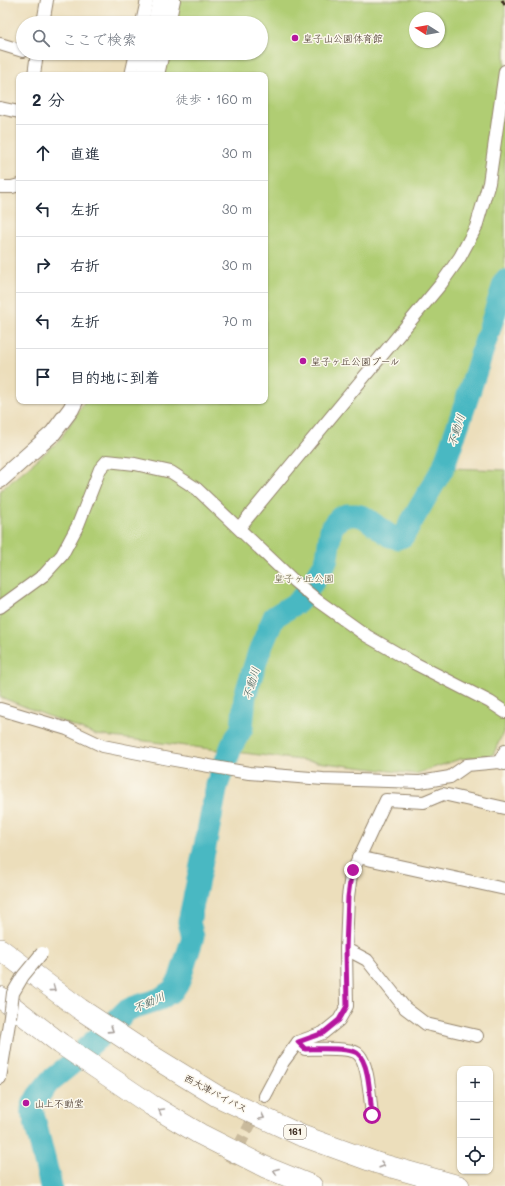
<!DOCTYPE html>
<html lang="ja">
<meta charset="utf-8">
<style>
:root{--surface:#fff;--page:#f6f6f7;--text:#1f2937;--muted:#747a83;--line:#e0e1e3}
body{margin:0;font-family:Mali,"Klee One",sans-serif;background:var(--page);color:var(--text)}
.controls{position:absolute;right:12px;bottom:12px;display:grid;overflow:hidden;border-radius:8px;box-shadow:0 1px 3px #0004}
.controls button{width:36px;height:36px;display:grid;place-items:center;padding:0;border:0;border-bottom:1px solid var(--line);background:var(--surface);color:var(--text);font:20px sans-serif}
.compass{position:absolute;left:409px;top:12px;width:36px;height:36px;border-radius:50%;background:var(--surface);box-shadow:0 1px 3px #0004;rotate:281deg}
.stop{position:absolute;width:12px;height:12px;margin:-9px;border:3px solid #b5179e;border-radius:50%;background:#fff}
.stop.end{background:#b5179e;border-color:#fff;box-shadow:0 1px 4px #0008}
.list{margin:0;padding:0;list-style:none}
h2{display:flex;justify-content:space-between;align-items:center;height:52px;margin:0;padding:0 16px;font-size:17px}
h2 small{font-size:13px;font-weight:400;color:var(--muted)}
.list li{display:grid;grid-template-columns:26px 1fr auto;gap:12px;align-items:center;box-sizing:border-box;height:56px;padding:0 16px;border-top:1px solid var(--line)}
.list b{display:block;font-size:15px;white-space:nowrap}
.list em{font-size:13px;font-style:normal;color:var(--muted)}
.icon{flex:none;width:22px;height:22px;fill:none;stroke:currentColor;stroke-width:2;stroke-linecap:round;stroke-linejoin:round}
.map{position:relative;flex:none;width:505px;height:1186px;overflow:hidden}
.search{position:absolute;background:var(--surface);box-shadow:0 1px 3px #0004;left:16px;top:16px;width:252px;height:44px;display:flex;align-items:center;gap:10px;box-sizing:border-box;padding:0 14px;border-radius:22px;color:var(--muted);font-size:15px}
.panel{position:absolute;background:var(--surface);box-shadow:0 1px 3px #0004;left:16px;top:72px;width:252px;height:332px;border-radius:8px}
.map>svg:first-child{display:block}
.green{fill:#b0cd73;stroke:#767c48;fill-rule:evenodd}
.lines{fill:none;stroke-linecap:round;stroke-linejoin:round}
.river{stroke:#49b8c2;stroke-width:23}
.street-tunnel{stroke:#c9ba9c;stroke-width:12;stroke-dasharray:12 6;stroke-linecap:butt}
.street-casing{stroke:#94846c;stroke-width:14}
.secondary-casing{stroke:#94846c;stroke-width:18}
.highway-casing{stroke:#94846c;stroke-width:22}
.street{stroke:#fff;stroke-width:12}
.secondary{stroke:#fff;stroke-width:16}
.highway{stroke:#fff;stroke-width:21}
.rail{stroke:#3b2a1e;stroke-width:3;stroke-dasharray:6 3;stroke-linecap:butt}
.street-bridge-casing{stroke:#94846c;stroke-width:14;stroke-linecap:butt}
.street-bridge{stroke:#fff;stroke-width:12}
.oneway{stroke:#a79f9a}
.route{stroke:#b5179e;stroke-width:5}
.poi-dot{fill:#b5179e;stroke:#fbf7ec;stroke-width:1.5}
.labels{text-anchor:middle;stroke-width:3;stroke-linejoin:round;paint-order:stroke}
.shield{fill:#fbf7ec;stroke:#75685c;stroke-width:1}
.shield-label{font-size:9px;font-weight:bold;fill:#3b2a1e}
.poi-label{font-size:10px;fill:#3b2a1e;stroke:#fbf7ec;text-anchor:start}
.park-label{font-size:10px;fill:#585333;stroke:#fbf7ec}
.street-label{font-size:10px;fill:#3b2a1e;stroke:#fbf7ec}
.water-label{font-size:11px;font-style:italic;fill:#405c57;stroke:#fbf7ec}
</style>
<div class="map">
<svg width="505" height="1186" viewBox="0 0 505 1186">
<rect width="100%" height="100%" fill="#fbf7ec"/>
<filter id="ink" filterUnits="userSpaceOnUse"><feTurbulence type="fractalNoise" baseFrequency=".025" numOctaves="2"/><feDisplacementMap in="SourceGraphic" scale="8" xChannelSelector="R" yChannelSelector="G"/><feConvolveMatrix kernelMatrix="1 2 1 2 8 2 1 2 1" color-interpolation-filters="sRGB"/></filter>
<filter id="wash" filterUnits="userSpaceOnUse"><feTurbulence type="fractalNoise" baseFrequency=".012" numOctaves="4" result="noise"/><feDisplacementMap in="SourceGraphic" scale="16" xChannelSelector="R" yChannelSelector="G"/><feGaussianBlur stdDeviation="0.9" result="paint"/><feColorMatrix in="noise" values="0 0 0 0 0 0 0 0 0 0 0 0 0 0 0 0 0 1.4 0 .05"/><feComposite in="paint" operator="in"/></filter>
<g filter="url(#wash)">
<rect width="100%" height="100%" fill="#ecdebb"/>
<path class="green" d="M178 0H505V296L448 468 505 470V728L493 755 460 759 415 774 96 735 3 698H0V491L59 441 85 401H265V75H162L167 53H261V23H173ZM415 18H439V42H415Z"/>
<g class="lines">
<polyline class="river" points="51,1186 37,1130 32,1109 34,1103 38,1096 50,1081 71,1064 83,1051 106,1031 126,1011 132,1008 160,999 173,990 179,981 193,937 189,922 207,837 217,785 232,745 242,728 245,696 259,652 274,617 298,602 305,594 324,565 327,558 331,529 335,523 341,517 347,515 357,515 364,517 390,536 397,538 403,536 443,468 464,408 505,281"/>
</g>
</g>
<g filter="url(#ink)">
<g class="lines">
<polyline class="street-tunnel" points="230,1163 265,1096"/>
<g class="street-casing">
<g id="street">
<polyline points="43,23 47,0"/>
<polyline points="142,23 147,0"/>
<polyline points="169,23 174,0"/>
<polyline points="0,44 23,51"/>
<polyline points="34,75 37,53"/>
<polyline points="131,75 136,53"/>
<polyline points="158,75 163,53"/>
<polyline points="0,108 19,112"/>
<polyline points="0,187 12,187 19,185"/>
<polyline points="239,528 441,284 460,257 476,227 489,183 505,71"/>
<polyline points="0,607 44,575 62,555 78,525 100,469 107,461 135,464 171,472 197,489 294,581 318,601 367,636 414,663 490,702 505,712"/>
<polyline points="0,709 67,729 103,746 169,759 249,773 323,779 420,782 450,777 467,765 499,762 505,764"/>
<polyline points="499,762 505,751"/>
<polyline points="358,857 505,889"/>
<polyline points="346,949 367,960 405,1008 426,1024 477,1036"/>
<path d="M298 1042 305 1049C317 1049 348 1047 357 1053 369 1061 370 1101 372 1115"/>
<polyline points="0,1078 10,1017"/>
<polyline points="265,1096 283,1062 298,1042 323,1033 339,1020 347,1006 346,949 348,897 351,875 386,800 424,802 443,794 505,808"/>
</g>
</g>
<g class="secondary-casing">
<g id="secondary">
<polyline points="156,23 161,0"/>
<polyline points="145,75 149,53"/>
<polyline points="0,480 53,433 71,409 75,401"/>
</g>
</g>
<g class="highway-casing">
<g id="highway">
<polyline points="0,949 80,1009 142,1050 217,1096 300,1135 377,1163 459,1186"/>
<polyline points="0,997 61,1044 151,1105 200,1134 265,1167 312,1186"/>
</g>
</g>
<use href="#street" class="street"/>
<use href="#secondary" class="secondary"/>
<use href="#highway" class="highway"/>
<polyline class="rail" points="502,0 505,5"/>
<g class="street-bridge-casing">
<polyline id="street-bridge" points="10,1017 13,993 23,976 42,953"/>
</g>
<use href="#street-bridge" class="street-bridge"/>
</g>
<defs><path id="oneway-chevron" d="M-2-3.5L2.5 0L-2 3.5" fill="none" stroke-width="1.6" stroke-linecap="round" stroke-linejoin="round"/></defs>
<g class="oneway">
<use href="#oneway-chevron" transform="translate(53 989) rotate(37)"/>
<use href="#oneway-chevron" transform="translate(111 1030) rotate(33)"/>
<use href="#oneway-chevron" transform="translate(161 1111) rotate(-150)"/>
<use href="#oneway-chevron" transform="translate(262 1117) rotate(25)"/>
<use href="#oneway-chevron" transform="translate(382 1165) rotate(16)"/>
<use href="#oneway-chevron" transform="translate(276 1171) rotate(-158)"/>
</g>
</g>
<g class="lines" filter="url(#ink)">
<path class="route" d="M353 870 351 875 348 897 346 949 347 1006 339 1020 323 1033 298 1042 305 1049C317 1049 348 1047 357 1053 370 1062 370 1101 372 1115"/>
</g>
<g class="poi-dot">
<circle cx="295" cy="38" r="4"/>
<circle cx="303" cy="361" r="4"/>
<circle cx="26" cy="1103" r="4"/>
</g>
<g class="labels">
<rect class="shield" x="284" y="1125" width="22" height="14" rx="3"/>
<g class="shield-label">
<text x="295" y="1135">161</text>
</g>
<g class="poi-label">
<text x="303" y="42">皇子山公園体育館</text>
<text x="311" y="365">皇子ヶ丘公園プール</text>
<text x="34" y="1107">山上不動堂</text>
</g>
<g class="park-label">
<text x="304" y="582">皇子ヶ丘公園</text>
</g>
<g class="street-label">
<text transform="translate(216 1093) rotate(28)" y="4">西大津バイパス</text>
</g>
<g class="water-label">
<text transform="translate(456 430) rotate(-72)" y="4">不動川</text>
<text transform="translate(251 683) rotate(-73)" y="4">不動川</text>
<text transform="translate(149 1002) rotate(-24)" y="4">不動川</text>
</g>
</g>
</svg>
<div class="controls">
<button>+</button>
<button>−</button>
<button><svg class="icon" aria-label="locate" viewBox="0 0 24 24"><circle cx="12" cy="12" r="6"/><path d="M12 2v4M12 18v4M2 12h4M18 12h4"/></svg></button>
</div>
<svg class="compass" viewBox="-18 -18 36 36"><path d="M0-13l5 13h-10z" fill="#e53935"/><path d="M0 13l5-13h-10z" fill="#747a83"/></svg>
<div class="stop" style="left:372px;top:1115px"></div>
<div class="stop end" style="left:353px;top:870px"></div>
<div class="search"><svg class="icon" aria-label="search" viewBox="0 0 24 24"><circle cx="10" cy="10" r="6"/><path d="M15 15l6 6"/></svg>ここで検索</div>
<section class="panel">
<h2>2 分<small>徒歩 · 160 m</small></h2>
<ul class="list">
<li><svg class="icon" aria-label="ahead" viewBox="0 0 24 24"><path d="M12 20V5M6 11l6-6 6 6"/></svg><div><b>直進</b></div><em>30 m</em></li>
<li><svg class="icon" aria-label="left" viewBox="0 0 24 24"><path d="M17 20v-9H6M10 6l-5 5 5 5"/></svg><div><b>左折</b></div><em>30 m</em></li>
<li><svg class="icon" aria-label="right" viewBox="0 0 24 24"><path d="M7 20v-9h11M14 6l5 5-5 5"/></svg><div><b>右折</b></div><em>30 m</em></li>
<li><svg class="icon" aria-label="left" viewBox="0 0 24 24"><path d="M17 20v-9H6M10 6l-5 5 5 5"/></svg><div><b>左折</b></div><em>70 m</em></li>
<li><svg class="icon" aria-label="arrive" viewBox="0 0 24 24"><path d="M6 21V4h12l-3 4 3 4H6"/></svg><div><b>目的地に到着</b></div></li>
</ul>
</section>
</div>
